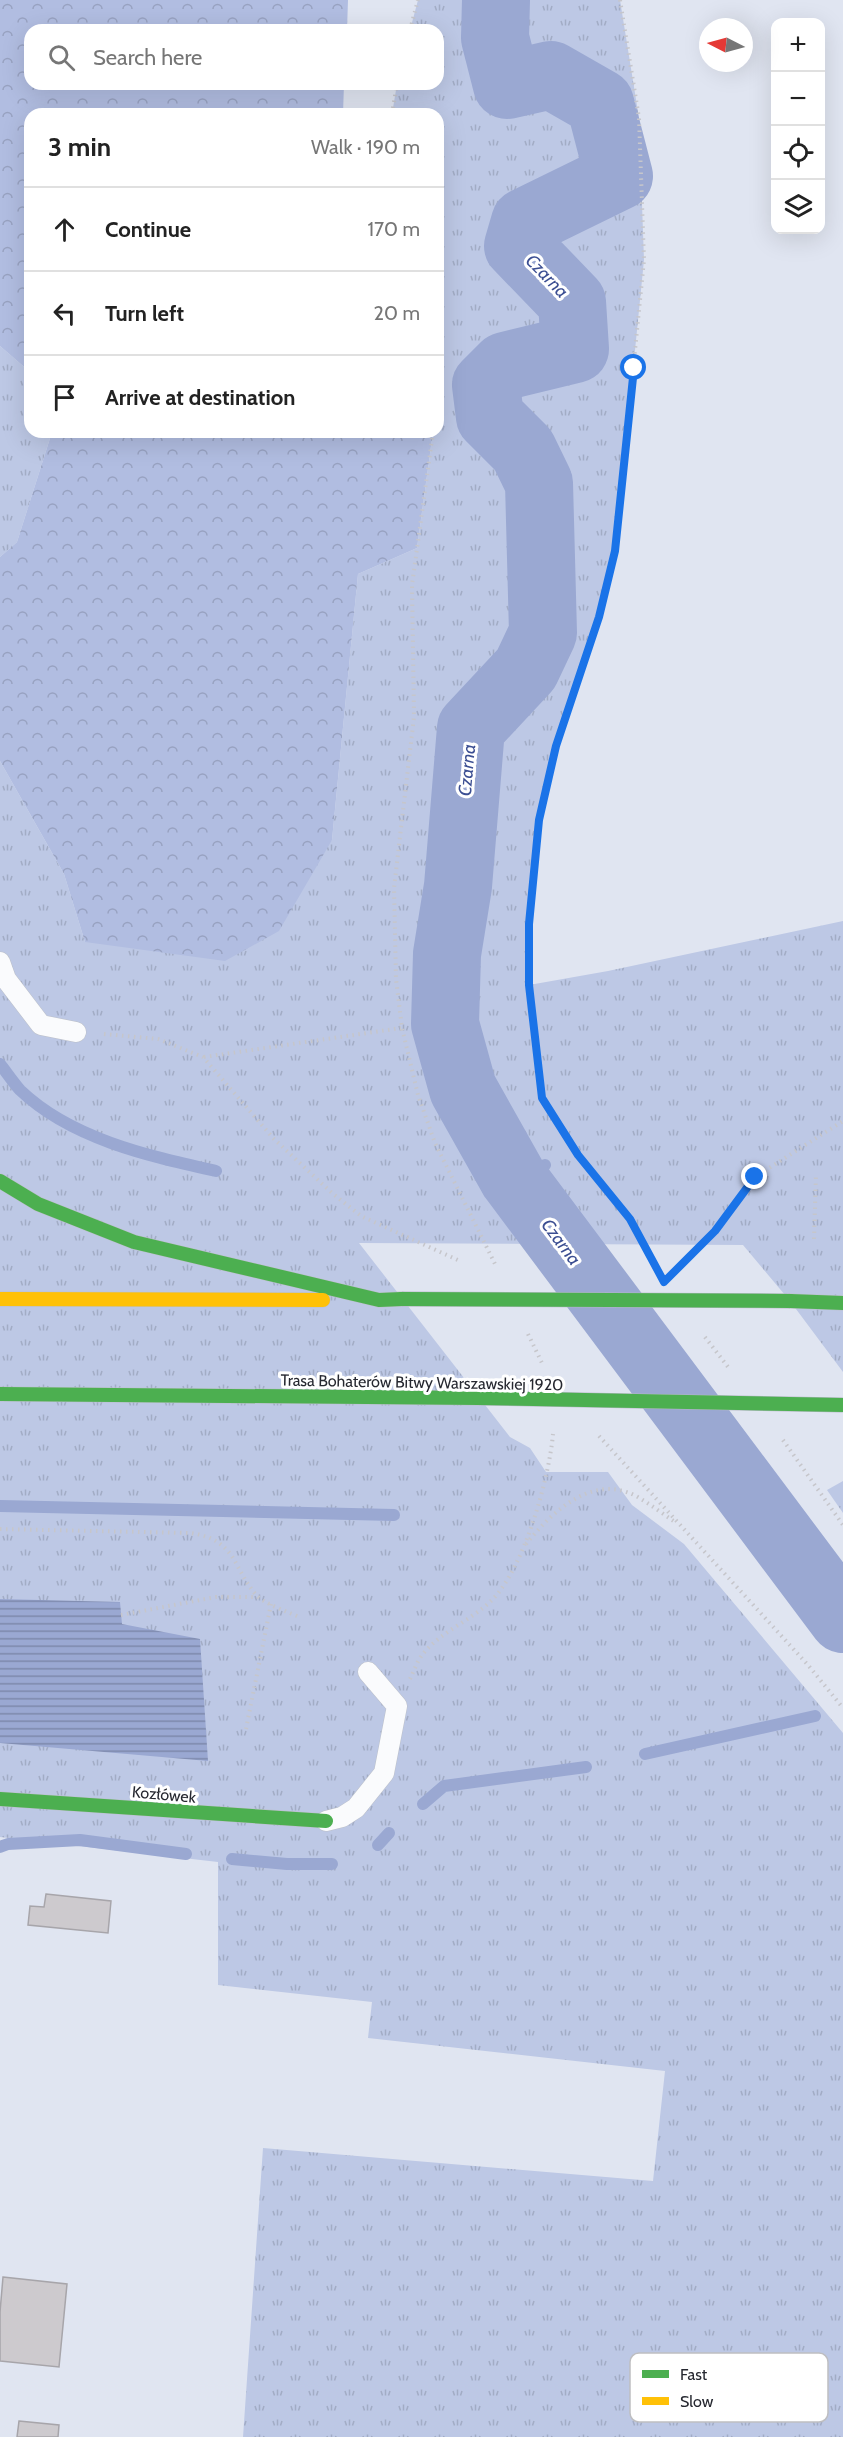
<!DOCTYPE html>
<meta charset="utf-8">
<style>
:root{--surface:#fff;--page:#f6f6f6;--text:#222;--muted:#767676;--line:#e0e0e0}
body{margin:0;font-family:Cabin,sans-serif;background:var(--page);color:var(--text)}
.controls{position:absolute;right:18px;top:18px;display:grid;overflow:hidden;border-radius:12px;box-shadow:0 6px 24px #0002}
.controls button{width:54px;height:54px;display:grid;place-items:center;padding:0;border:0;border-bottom:2px solid var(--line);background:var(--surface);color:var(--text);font:30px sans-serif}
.compass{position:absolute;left:699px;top:18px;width:54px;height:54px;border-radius:50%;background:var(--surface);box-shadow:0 6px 24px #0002;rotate:276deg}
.stop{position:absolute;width:18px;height:18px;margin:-14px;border:4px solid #1a73e8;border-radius:50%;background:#fff}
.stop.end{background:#1a73e8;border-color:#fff;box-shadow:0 2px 6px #0008}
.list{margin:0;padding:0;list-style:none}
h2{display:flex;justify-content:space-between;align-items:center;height:78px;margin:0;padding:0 24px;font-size:26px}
h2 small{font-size:20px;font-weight:400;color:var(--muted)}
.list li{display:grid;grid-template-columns:39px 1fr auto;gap:18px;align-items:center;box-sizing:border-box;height:84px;padding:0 24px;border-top:2px solid var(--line)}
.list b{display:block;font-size:22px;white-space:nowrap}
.list em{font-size:20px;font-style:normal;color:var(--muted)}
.icon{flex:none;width:33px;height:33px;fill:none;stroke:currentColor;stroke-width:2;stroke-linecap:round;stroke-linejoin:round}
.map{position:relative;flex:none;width:843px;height:2437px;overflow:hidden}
.search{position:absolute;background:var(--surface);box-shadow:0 6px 24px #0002;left:24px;top:24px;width:420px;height:66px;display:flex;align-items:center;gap:15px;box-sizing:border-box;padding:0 21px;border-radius:18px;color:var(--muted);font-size:22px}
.panel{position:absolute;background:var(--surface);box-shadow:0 6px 24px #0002;left:24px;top:108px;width:420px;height:330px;border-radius:18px}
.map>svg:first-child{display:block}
.grass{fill:url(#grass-tufts)}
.forest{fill:url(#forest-crowns)}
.water{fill:url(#water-rules)}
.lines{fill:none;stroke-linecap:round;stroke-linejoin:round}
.stream{stroke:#9aa8d2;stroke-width:12}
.river{stroke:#9aa8d2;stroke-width:68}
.building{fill:#cdcace;stroke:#a7a5aa;stroke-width:1.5}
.lane-casing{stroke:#bcc0c9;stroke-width:21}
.fast-casing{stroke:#bcc0c9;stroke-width:15}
.slow-casing{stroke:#bcc0c9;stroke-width:15}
.path{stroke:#c6c6cb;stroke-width:4;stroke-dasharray:1.5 4.5;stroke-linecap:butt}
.lane{stroke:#fafbfd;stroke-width:20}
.fast{stroke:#4caf50;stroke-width:14}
.slow{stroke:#ffc107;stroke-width:14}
.fast-bridge-casing{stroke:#b5b9c4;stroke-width:15;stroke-linecap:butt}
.fast-bridge{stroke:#4caf50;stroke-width:14}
.route{stroke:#1a73e8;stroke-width:8}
.labels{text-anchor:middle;stroke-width:6;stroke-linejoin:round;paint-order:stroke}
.street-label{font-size:16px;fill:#262830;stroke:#fff}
.water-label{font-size:18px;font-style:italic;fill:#3b4e92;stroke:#fff}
.key{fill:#fff;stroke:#bebec1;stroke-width:1.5}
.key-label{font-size:16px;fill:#262830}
</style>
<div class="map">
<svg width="843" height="2437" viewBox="0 0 843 2437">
<defs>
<pattern id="grass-tufts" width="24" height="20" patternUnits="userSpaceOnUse" patternTransform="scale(1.5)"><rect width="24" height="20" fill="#bdc8e5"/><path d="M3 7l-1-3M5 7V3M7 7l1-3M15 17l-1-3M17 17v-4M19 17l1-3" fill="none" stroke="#a2acc5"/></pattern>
<pattern id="forest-crowns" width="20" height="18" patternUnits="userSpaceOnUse" patternTransform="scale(1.5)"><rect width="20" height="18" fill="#b1bde1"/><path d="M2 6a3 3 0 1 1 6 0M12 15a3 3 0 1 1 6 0" fill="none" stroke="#98a2c1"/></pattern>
<pattern id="water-rules" width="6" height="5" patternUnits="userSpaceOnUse" patternTransform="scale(1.5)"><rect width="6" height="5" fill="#9aa8d2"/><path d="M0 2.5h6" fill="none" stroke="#7d89ab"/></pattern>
</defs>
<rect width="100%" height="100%" fill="#e0e5f1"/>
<g class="grass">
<polygon points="418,0 620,0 639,118 644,260 615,551 599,617 556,746 539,820 529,924 529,985 608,971 843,921 843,1372 790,1301 743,1245 359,1243 510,1437 530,1448 546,1472 608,1472 632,1505 684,1544 843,1733 843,2437 243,2437 263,2148 653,2181 665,2071 368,2038 372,2002 218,1985 218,1862 0,1837 0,761 64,874 85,942 332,840 358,574 417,548 433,432 438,432 438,114 392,114 397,84 438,84 438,30 410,30"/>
<polygon points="0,346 30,372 30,432 52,432 17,542 0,557"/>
<polygon points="843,1481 843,1513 827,1490"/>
</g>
<g class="forest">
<polygon points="0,0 348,0 347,30 30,30 30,84 344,84 343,114 30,114 30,372 0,346"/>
<polygon points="52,432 433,432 417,548 358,574 332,840 279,931 225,961 85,942 64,874 0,761 0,557 17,542"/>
</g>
<polygon class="water" points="0,1599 120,1602 122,1624 200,1639 208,1761 0,1743"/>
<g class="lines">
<g class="stream">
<path d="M0 1064C7 1073 13 1082 20 1090 71 1139 149 1156 216 1171"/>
<polyline points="444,1087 463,1089"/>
<polyline points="513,1178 545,1165"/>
<polyline points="0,1506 394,1515"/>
<polyline points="645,1754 815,1716"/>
<polyline points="423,1804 444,1786 586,1767"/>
<polyline points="378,1845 389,1833"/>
<polyline points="0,1847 8,1844 80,1840 186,1854"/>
<polyline points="232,1859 287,1864 332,1864"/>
</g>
<polyline class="river" points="496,0 495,38 507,85 551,75 600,103 619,176 525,222 518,246 572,302 575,349 505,366 486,385 490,417 523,450 539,483 543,633 526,669 471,728 458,886 447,954 445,1024 463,1089 513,1178 843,1619"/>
</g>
<g class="building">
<polygon points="46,1894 111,1901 108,1933 28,1925 30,1906 44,1907"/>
<polygon points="3,2277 67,2284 59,2367 0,2361 0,2312"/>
<polygon points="19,2421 59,2425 58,2437 17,2437"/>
</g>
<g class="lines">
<g class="lane-casing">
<g id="lane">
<polyline points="0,962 6,979 41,1025 76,1032"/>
<polyline points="326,1821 342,1817 356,1808 384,1773 397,1706 368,1672"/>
</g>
</g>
<g class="fast-casing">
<g id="fast">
<polyline points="0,1181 38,1204 134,1242 379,1300 402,1299"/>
<polyline points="790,1301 843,1303"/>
<polyline points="0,1394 479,1398"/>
<polyline points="0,1799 326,1821"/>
</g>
</g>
<g class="slow-casing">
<polyline id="slow" points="0,1299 323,1300"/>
</g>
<g class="path">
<polyline points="620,0 639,118 644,260 615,551 599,617 556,746 539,820 529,924 529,985 542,1098 578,1155 630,1219 655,1264"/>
<polyline points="410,30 418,0"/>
<polyline points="392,114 397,84"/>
<polyline points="438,368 438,370"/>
<polyline points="433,432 412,585 414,717 394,888 396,979 402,1028 418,1095 435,1143 495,1264"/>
<polyline points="104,1034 158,1039 203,1057 274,1139 332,1193 361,1216 460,1261"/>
<polyline points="204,1057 401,1028"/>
<polyline points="814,1239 816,1173"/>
<polyline points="682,1265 715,1231 755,1177 843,1121"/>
<polyline points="528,1334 542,1363"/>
<polyline points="705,1337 728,1367"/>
<polyline points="599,1436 808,1665 843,1708"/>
<polyline points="783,1440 843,1525"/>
<path d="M0 1529 191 1533C236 1540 232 1566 256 1595 263 1603 288 1612 299 1617"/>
<path d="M526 1544C552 1512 592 1473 636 1496 650 1504 663 1514 675 1522"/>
<polyline points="121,1615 216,1597 257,1597"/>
<path d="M410 1679C414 1671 417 1661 423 1654 440 1632 472 1620 492 1600 524 1568 549 1479 553 1434"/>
<polyline points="246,1729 271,1604"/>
</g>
<use href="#lane" class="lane"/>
<use href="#fast" class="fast"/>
<use href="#slow" class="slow"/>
<g class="fast-bridge-casing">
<g id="fast-bridge">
<polyline points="402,1299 790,1301"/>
<polyline points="479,1398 843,1405"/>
</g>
</g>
<use href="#fast-bridge" class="fast-bridge"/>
</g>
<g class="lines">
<polyline class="route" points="634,368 615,551 599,617 556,746 539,820 529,924 529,985 542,1098 578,1155 630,1219 664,1282 715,1231 755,1177"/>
</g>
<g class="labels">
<g class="street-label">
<text transform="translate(422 1382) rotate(1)" y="6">Trasa Bohaterów Bitwy Warszawskiej 1920</text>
<text transform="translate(164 1794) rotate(5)" y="6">Kozłówek</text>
</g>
<g class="water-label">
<text transform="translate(547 276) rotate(46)" y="6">Czarna</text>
<text transform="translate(467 770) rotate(-85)" y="6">Czarna</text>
<text transform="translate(561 1242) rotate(53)" y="6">Czarna</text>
</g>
</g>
<rect x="630" y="2353" width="198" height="69" rx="9" class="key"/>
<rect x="642" y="2370" width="27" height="8" fill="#4caf50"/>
<rect x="642" y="2397" width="27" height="8" fill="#ffc107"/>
<g class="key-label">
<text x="680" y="2380">Fast</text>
<text x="680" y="2407">Slow</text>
</g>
</svg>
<div class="controls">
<button>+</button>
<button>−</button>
<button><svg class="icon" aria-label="locate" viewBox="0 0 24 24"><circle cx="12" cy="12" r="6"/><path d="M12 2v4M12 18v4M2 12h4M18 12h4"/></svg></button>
<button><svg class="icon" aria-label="layers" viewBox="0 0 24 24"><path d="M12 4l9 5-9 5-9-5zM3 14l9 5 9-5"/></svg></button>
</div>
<svg class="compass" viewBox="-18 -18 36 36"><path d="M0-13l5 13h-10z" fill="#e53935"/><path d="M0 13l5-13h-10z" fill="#767676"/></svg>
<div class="stop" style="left:634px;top:368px"></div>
<div class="stop end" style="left:755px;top:1177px"></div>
<div class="search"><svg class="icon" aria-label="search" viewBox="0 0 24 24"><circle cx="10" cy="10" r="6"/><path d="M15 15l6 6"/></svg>Search here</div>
<section class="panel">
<h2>3 min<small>Walk · 190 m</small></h2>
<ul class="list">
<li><svg class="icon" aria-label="ahead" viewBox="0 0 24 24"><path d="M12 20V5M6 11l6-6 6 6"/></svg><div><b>Continue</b></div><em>170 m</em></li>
<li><svg class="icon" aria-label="left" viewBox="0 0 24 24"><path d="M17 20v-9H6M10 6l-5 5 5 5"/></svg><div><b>Turn left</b></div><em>20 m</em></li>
<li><svg class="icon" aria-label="arrive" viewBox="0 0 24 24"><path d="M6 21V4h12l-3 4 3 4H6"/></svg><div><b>Arrive at destination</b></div></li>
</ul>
</section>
</div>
